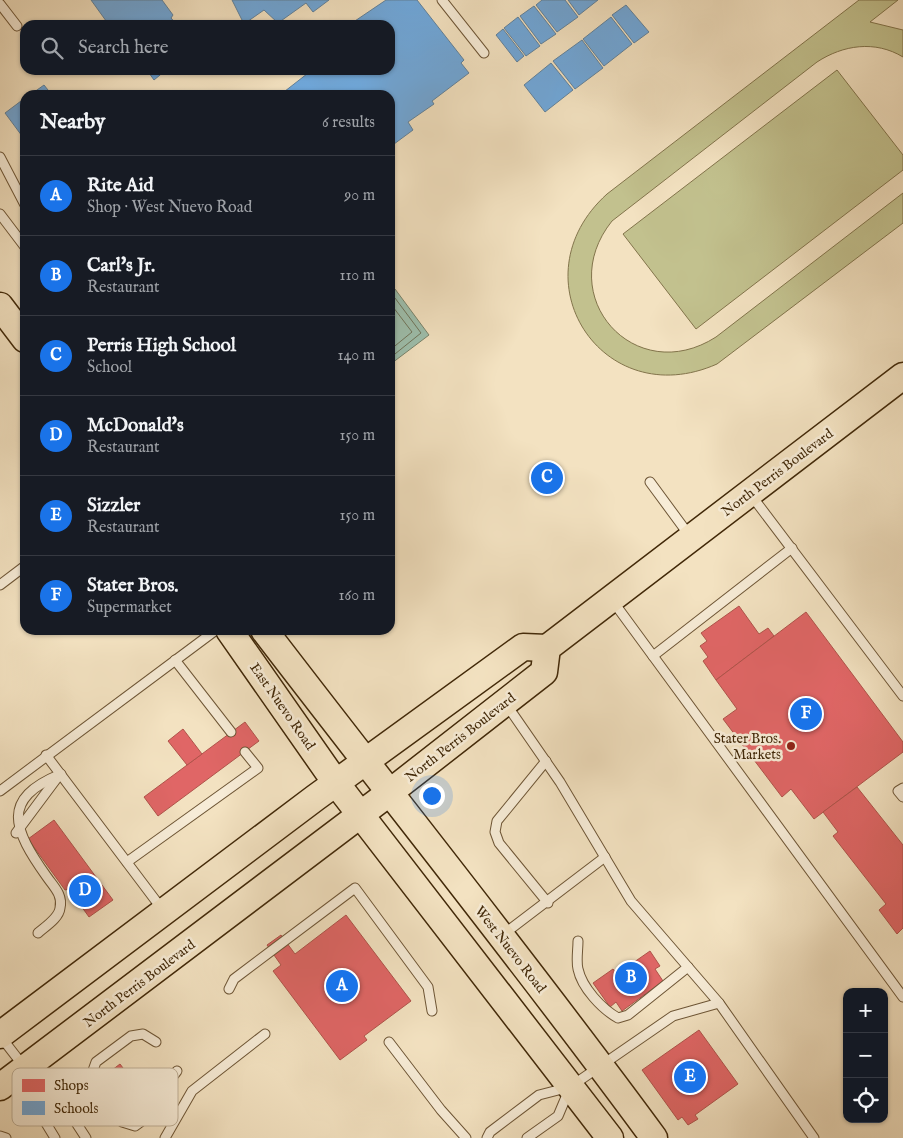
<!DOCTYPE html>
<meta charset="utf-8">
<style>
:root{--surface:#171b24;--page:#242831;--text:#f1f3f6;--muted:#9ea1a6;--line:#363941;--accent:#1a73e8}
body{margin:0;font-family:"IM FELL English",serif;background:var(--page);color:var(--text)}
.controls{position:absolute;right:15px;bottom:15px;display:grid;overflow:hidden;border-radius:10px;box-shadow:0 1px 4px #0004}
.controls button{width:45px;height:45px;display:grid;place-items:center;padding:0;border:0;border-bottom:1px solid var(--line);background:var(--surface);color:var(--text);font:25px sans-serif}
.you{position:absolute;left:431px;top:795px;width:18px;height:18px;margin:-12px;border:4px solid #fff;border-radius:50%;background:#1a73e8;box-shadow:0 0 0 8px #1a73e833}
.badge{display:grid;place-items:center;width:32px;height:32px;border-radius:50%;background:var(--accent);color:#fff;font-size:16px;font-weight:700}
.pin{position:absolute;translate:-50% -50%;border:2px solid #fff;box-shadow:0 1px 5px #0006}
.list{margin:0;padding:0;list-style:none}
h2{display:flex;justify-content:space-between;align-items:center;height:65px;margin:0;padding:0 20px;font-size:21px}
h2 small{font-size:16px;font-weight:400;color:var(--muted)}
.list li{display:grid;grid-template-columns:32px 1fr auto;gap:15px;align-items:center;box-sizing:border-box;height:80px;padding:0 20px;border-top:1px solid var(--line)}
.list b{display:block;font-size:19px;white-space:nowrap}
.list p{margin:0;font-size:16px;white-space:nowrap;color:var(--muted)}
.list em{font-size:16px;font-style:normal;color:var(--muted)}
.icon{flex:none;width:28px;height:28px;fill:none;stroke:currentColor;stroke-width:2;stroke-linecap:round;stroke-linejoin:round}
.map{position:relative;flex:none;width:903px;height:1138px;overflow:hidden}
.search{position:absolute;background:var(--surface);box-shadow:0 1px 4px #0004;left:20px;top:20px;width:375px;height:55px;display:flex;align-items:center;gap:12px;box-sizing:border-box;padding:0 18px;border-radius:15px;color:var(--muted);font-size:19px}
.panel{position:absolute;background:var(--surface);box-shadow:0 1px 4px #0004;left:20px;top:90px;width:375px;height:545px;border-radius:15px}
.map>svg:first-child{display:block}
.green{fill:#c2c18e;stroke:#82744b}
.water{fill:#9dbfad;stroke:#78836b}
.shops{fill:#e06666;stroke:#b0534a}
.schools{fill:#6fa8dc;stroke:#61829c}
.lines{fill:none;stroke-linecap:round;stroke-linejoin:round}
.shore{stroke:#6f745a;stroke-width:1}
.lane-casing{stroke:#6e5636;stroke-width:11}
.primary-casing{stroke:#412808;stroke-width:29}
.lane{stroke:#f7ecd7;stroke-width:9}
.primary{stroke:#f3e2c1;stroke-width:26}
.poi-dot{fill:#8f2418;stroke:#f7ecd7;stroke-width:2}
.labels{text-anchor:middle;stroke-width:5;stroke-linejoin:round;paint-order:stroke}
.street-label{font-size:14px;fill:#412808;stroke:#f7ecd7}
.poi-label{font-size:14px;fill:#412808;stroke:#f7ecd7;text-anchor:end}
.key{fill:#f7ecd7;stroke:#c0b199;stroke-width:1}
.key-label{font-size:14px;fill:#412808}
</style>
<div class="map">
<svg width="903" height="1138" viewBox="0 0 903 1138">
<rect width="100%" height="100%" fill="#f3e2c1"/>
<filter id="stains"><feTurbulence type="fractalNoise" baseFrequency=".004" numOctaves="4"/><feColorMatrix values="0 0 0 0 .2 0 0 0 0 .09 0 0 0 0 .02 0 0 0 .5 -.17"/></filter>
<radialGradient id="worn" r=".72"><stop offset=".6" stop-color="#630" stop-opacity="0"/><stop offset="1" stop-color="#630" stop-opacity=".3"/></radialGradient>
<g class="green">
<path d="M859 0H898L870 22 903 30V57C875 40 843 45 817 62L612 221C552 296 635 389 716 337L903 193V223L717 364C602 415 514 278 607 194Z"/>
<polygon points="837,70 903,155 903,170 696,329 623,234"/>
</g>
<polygon class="water" points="395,289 429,335 392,363 390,293"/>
<g class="shops">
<polygon points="739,606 759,634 768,628 774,636 716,680 703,661 708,657 700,646 707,641 701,633"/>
<polygon points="806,612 903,742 903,752 814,819 791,789 782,797 723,719 737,709 716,680"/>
<polygon points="245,722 259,741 158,816 144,797"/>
<polygon points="183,729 202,754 187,765 168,741"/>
<polygon points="857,787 903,845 903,928 897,934 879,910 886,904 833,836 838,832 823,812"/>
<polygon points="54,820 113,900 89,917 69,889 65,890 28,839"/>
<polygon points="346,915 411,1001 364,1036 367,1040 340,1060 273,971 281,965 267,945 281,935 295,954"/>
<polygon points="650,951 660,966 655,969 663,981 622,1011 616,1002 610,1007 593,983 613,969 617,974"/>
<polygon points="699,1030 738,1084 695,1115 698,1119 688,1125 682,1117 678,1120 642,1070"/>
<polygon points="120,1064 151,1105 129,1121 99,1080"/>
</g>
<g class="schools">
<polygon points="91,0 162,0 173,15 171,18 177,25 109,25"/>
<polygon points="232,0 329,0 313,12 306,3 278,23 264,10 244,24"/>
<polygon points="386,0 417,0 464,60 461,63 469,73 432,101 434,104 408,122 413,130 390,147 390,95 280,95 312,70 390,70 390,25 349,25"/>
<polygon points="542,0 565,0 578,17 557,32 536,5"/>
<polygon points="568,0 598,0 579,15"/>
<polygon points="626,5 649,32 634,43 612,15"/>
<polygon points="534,6 556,34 541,44 520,16"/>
<polygon points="518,17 540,46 526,56 504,28"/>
<polygon points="611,17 632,44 604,66 583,39"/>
<polygon points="503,29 524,56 517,62 496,35"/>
<polygon points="582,40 603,68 575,89 553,61"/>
<polygon points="551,63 573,90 545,112 524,85"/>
<polygon points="147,70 166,70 154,80"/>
<polygon points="44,85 52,95 30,95"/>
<polygon points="25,98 25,140 5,113"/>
</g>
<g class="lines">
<g class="shore">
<polyline points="390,297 395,298 421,333 390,358"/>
<polyline points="390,303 412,332 390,350"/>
</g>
<g class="lane-casing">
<g id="lane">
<polyline points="442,0 484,53"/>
<polyline points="0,4 17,26"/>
<polyline points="0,157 25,205"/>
<polyline points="0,214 25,247"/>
<polyline points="650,482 689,535"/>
<polyline points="751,495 903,696"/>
<polyline points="0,585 25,566"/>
<polyline points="612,600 903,997"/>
<polyline points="653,656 792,548"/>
<polyline points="175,660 231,732"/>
<polyline points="506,704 560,782 631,901 719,1003 814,1138"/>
<polyline points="46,755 162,909"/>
<polyline points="546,761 497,821 495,832 499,843 548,903"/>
<polyline points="903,788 898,791 903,797"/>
<polyline points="0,791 216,630"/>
<polyline points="16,833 60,774"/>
<polyline points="127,862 258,768 245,752"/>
<path d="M38 933C46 926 59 918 60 908 63 895 54 887 47 877 13 829 0 799 61 774"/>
<polyline points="504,934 605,857"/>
<path d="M578 941C578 950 576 961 578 969 582 988 602 1009 618 1018L628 1015 688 967"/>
<polyline points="229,989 234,979 355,888 428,987 432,1011"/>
<polyline points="1,1037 25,1068 49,1081 86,1138"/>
<polyline points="156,1042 143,1034 131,1036 96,1062 91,1076 95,1087 122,1122 135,1126 146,1118 163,1089 177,1071"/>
<polyline points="389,1042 441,1110 466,1138"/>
<polyline points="26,1071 30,1097 55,1138"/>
<polyline points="0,1136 6,1138"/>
<polyline points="165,1138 192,1091 265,1034"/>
<polyline points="487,1138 490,1132 539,1095 570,1087 673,1016 719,1003"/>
<polyline points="527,1138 558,1116 569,1090"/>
</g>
</g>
<g class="primary-casing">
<g id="primary">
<polyline points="0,306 25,339"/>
<polyline points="229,630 336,783 610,1138"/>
<path d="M264 630C394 800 528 966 654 1138"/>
<polyline points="0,1035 315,798 523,647 547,648"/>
<polyline points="0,1087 389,793 544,672 547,648 903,376"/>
</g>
</g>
<use href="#lane" class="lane"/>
<use href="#primary" class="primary"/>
</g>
<circle class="poi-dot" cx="791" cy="746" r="5"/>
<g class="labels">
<g class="street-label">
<text transform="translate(777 472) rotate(-37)" y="5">North Perris Boulevard</text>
<text transform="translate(283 706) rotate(55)" y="5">East Nuevo Road</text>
<text transform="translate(460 737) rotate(-38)" y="5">North Perris Boulevard</text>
<text transform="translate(511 949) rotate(52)" y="5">West Nuevo Road</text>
<text transform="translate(139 983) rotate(-37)" y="5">North Perris Boulevard</text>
</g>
<g class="poi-label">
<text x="781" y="743">Stater Bros.<tspan x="781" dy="16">Markets</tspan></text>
</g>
</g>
<rect x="12" y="1068" width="166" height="58" rx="8" class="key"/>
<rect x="22" y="1079" width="23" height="13" fill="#e06666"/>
<rect x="22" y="1101" width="23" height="14" fill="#6fa8dc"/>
<g class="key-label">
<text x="54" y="1090">Shops</text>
<text x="54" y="1113">Schools</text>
</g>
<rect width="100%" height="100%" filter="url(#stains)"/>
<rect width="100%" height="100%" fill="url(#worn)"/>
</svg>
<div class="controls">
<button>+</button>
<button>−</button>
<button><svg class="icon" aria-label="locate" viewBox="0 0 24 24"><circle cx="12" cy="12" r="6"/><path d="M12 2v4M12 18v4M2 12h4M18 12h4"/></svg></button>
</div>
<div class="you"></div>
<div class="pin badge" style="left:342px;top:986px">A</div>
<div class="pin badge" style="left:631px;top:978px">B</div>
<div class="pin badge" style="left:547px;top:478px">C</div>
<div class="pin badge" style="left:85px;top:891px">D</div>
<div class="pin badge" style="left:690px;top:1077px">E</div>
<div class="pin badge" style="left:806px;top:714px">F</div>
<div class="search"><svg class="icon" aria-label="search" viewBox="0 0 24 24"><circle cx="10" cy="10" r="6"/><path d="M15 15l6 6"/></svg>Search here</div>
<section class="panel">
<h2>Nearby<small>6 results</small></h2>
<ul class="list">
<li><span class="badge">A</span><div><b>Rite Aid</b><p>Shop · West Nuevo Road</p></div><em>90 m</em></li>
<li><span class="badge">B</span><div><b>Carl's Jr.</b><p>Restaurant</p></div><em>110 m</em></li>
<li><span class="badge">C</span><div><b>Perris High School</b><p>School</p></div><em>140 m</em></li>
<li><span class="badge">D</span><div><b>McDonald's</b><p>Restaurant</p></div><em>150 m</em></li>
<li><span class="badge">E</span><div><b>Sizzler</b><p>Restaurant</p></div><em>150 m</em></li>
<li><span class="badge">F</span><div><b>Stater Bros.</b><p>Supermarket</p></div><em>160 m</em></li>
</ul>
</section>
</div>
